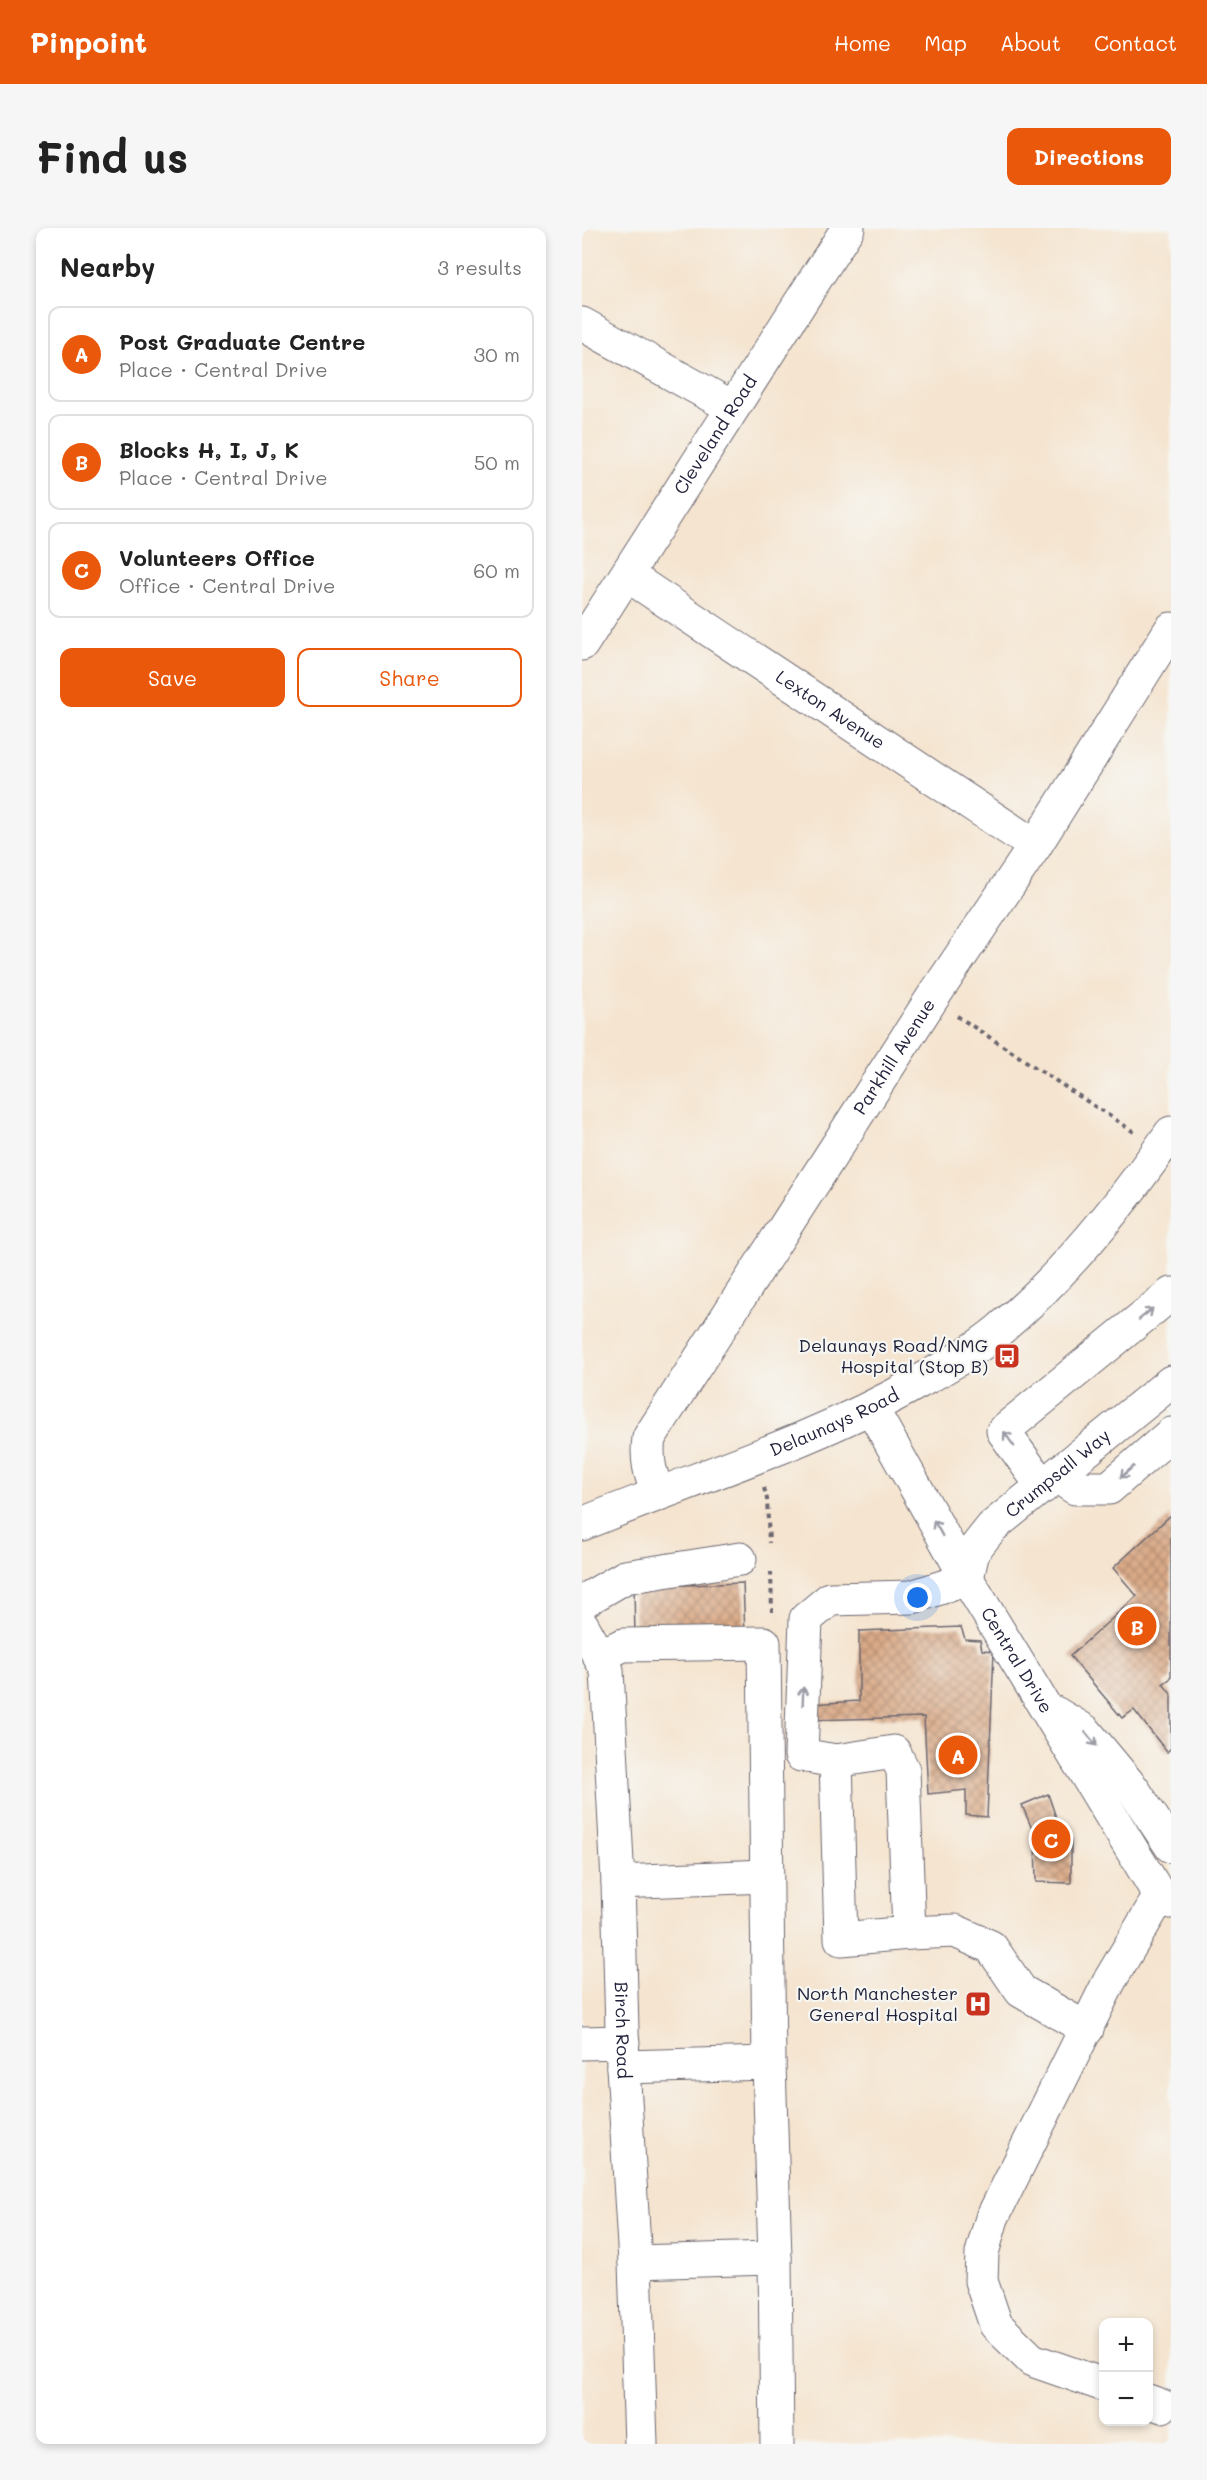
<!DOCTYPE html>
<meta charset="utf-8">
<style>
:root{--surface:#fff;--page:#f6f6f6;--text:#222;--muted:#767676;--line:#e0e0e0;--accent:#ea580c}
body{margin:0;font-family:Mali,sans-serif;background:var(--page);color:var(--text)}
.controls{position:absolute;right:18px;bottom:18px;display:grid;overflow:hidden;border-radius:12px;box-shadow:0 3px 9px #0003}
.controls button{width:54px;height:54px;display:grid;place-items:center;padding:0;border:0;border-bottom:2px solid var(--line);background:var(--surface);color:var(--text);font:30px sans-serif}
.you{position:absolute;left:336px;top:1370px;width:21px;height:21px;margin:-15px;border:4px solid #fff;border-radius:50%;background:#1a73e8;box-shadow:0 0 0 9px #1a73e833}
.badge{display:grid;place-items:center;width:39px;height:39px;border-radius:50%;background:var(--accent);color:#fff;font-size:20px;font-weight:700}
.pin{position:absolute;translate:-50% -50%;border:3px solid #fff;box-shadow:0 2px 6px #0006}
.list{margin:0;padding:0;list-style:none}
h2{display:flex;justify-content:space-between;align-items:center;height:78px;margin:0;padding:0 24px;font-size:26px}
h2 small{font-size:20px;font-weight:400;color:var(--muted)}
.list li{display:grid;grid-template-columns:39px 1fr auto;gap:18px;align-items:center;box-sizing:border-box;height:96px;margin:0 12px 12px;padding:0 12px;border:2px solid var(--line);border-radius:12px}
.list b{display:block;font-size:22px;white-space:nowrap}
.list p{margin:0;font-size:20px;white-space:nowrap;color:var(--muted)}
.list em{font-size:20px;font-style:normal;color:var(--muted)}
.actions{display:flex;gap:12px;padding:18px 24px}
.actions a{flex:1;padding:14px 0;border:2px solid var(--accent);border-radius:12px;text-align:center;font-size:21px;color:var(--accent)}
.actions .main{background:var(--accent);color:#fff}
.map{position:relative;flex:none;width:589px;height:2216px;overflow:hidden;border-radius:12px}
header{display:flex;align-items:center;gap:36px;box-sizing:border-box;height:84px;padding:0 30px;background:var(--accent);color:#fff}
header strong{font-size:28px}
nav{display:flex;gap:33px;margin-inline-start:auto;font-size:21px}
.intro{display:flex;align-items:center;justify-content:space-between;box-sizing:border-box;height:144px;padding:0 36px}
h1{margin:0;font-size:42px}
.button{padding:15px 27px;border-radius:12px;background:var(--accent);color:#fff;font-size:21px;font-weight:700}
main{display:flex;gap:36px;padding:0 36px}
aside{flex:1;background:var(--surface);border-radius:12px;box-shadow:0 3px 9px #0003}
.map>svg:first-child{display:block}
.building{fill:url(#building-cross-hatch)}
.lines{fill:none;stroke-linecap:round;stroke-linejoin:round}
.minor-casing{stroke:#6c666f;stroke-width:35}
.path{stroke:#6c666f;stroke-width:4;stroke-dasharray:4.5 4.5;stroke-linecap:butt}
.minor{stroke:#fff;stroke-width:33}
.oneway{stroke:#9c9ca7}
.labels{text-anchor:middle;stroke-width:4.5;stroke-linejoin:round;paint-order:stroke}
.street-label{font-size:18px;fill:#22223b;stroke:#f6f6f2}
.poi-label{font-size:18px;fill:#22223b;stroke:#f6f6f2;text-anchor:end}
</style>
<header>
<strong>Pinpoint</strong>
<nav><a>Home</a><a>Map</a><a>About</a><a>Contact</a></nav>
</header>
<div class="intro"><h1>Find us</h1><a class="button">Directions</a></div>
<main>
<aside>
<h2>Nearby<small>3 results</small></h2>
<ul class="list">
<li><span class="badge">A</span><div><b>Post Graduate Centre</b><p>Place · Central Drive</p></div><em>30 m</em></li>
<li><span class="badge">B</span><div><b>Blocks H, I, J, K</b><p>Place · Central Drive</p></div><em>50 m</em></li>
<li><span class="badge">C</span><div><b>Volunteers Office</b><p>Office · Central Drive</p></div><em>60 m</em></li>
</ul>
<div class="actions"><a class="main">Save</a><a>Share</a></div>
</aside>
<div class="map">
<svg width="589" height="2216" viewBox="0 0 589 2216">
<defs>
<pattern id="building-cross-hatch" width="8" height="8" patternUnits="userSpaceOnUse" patternTransform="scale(1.5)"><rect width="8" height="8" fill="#daaa87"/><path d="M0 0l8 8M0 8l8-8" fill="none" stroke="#b08a70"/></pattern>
</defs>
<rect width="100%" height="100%" fill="#f6f6f2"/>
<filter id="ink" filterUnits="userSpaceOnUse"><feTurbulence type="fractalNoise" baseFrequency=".0167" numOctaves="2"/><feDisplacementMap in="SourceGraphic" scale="12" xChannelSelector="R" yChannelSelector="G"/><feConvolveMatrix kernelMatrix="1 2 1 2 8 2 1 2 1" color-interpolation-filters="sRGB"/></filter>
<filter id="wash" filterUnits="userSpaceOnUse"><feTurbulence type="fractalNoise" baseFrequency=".008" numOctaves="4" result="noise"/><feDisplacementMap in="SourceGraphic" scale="24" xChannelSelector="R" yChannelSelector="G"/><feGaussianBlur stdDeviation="1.35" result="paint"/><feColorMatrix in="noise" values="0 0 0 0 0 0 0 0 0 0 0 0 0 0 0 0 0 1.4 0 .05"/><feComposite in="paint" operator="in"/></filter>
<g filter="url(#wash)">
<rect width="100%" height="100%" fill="#f5e4cf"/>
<g id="blocks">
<g class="building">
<polygon points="589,1287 589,1450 581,1456 589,1466 589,1520 585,1524 552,1482 540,1490 488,1428 555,1368 531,1340"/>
<polygon points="161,1355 163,1406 53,1410 52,1359"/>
<polygon points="379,1399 383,1411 398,1412 400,1422 412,1423 405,1589 384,1587 384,1562 346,1566 342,1489 227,1492 229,1476 277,1473 277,1403"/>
<polygon points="466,1566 481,1610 489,1612 489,1655 454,1654 453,1608 440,1577"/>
</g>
</g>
</g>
<g filter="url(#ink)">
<use href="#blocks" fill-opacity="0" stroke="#6c666f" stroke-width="1.5"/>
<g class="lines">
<g class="minor-casing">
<g id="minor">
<polyline points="0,96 150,179"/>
<path id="s1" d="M45 347 453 618"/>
<path id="s2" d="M0 416 266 0"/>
<path id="s3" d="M290 1181 385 1351 578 1668 589 1674"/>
<polyline points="475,1248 493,1260 527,1260 589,1206"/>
<polyline points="461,1259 421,1203 589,1066"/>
<path id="s4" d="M76 1265C68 1246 64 1231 67 1210L349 772 453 618 589 401"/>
<path id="s5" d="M0 1296C112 1250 229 1215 335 1155 362 1140 392 1123 416 1103 483 1047 539 977 589 905"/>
<polyline points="385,1351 330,1369 248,1371 224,1391 219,1527 254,1533 312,1524 321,1542 327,1705 373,1703 409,1719 439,1763 505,1801"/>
<path id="s6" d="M385 1351 391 1323 410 1299 589 1154"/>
<polyline points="0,1374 43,1349 158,1331"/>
<path id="s7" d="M0 1397 25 1442 36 1654 41 1839 53 2034 59 2216"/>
<polyline points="17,1428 41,1417 182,1415 187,1835 193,2030 195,2216"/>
<polyline points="473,1485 503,1503 551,1561 589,1618"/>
<polyline points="254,1533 259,1711 327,1705"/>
<polyline points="36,1654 184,1648"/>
<polyline points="0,1815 41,1814"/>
<polyline points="41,1839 187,1835"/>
<polyline points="53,2034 193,2030"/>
<polyline points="522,2157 450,2132 414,2097 399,2053 400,2025 410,1990 528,1752 578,1668"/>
<polyline points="566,2173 580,2178"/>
</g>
</g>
<g class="path">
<polyline points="375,788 552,904"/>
<polyline points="182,1260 185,1271 187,1315"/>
<polyline points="189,1344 190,1384"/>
</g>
<use href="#minor" class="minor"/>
</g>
<defs><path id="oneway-shaft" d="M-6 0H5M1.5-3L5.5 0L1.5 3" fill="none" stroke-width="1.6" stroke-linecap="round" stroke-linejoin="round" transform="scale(1.5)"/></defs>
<g class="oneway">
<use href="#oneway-shaft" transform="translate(564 1086) rotate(-39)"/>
<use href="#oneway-shaft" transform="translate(427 1211) rotate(-125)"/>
<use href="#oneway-shaft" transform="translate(545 1244) rotate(139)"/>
<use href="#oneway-shaft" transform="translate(356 1300) rotate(-119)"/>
<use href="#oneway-shaft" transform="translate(221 1468) rotate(-88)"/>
<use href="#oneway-shaft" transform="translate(509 1511) rotate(50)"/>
</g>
</g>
<defs>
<g id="bus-square" transform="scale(1.35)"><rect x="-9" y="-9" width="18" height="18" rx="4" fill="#c8321e" stroke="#f6f6f2"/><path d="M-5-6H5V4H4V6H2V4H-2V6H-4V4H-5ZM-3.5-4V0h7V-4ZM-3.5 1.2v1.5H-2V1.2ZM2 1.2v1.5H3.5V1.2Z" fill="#fff"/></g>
<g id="hospital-square" transform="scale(1.35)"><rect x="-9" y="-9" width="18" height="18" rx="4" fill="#c8321e" stroke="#f6f6f2"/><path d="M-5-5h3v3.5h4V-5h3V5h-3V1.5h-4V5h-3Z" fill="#fff"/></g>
</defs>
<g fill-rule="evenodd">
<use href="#bus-square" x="425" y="1128"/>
<use href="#hospital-square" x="396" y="1776"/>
</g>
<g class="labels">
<g class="street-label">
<text dy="6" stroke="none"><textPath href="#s2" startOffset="248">Cleveland Road</textPath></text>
<text dy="6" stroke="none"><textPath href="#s1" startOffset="244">Lexton Avenue</textPath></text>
<text dy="6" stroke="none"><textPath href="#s4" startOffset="510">Parkhill Avenue</textPath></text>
<text dy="6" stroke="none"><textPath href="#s5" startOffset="272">Delaunays Road</textPath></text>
<text dy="6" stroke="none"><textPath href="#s6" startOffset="144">Crumpsall Way</textPath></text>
<text dy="6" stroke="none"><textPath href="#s3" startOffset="290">Central Drive</textPath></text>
<text dy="6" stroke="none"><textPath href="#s7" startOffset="412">Birch Road</textPath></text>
</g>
<g class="poi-label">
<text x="406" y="1124">Delaunays Road/NMG<tspan x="406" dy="21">Hospital (Stop B)</tspan></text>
<text x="376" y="1772">North Manchester<tspan x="376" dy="21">General Hospital</tspan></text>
</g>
</g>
</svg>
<div class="controls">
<button>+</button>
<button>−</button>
</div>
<div class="you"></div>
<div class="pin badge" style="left:376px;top:1527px">A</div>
<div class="pin badge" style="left:555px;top:1398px">B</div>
<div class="pin badge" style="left:469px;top:1611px">C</div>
</div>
</main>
